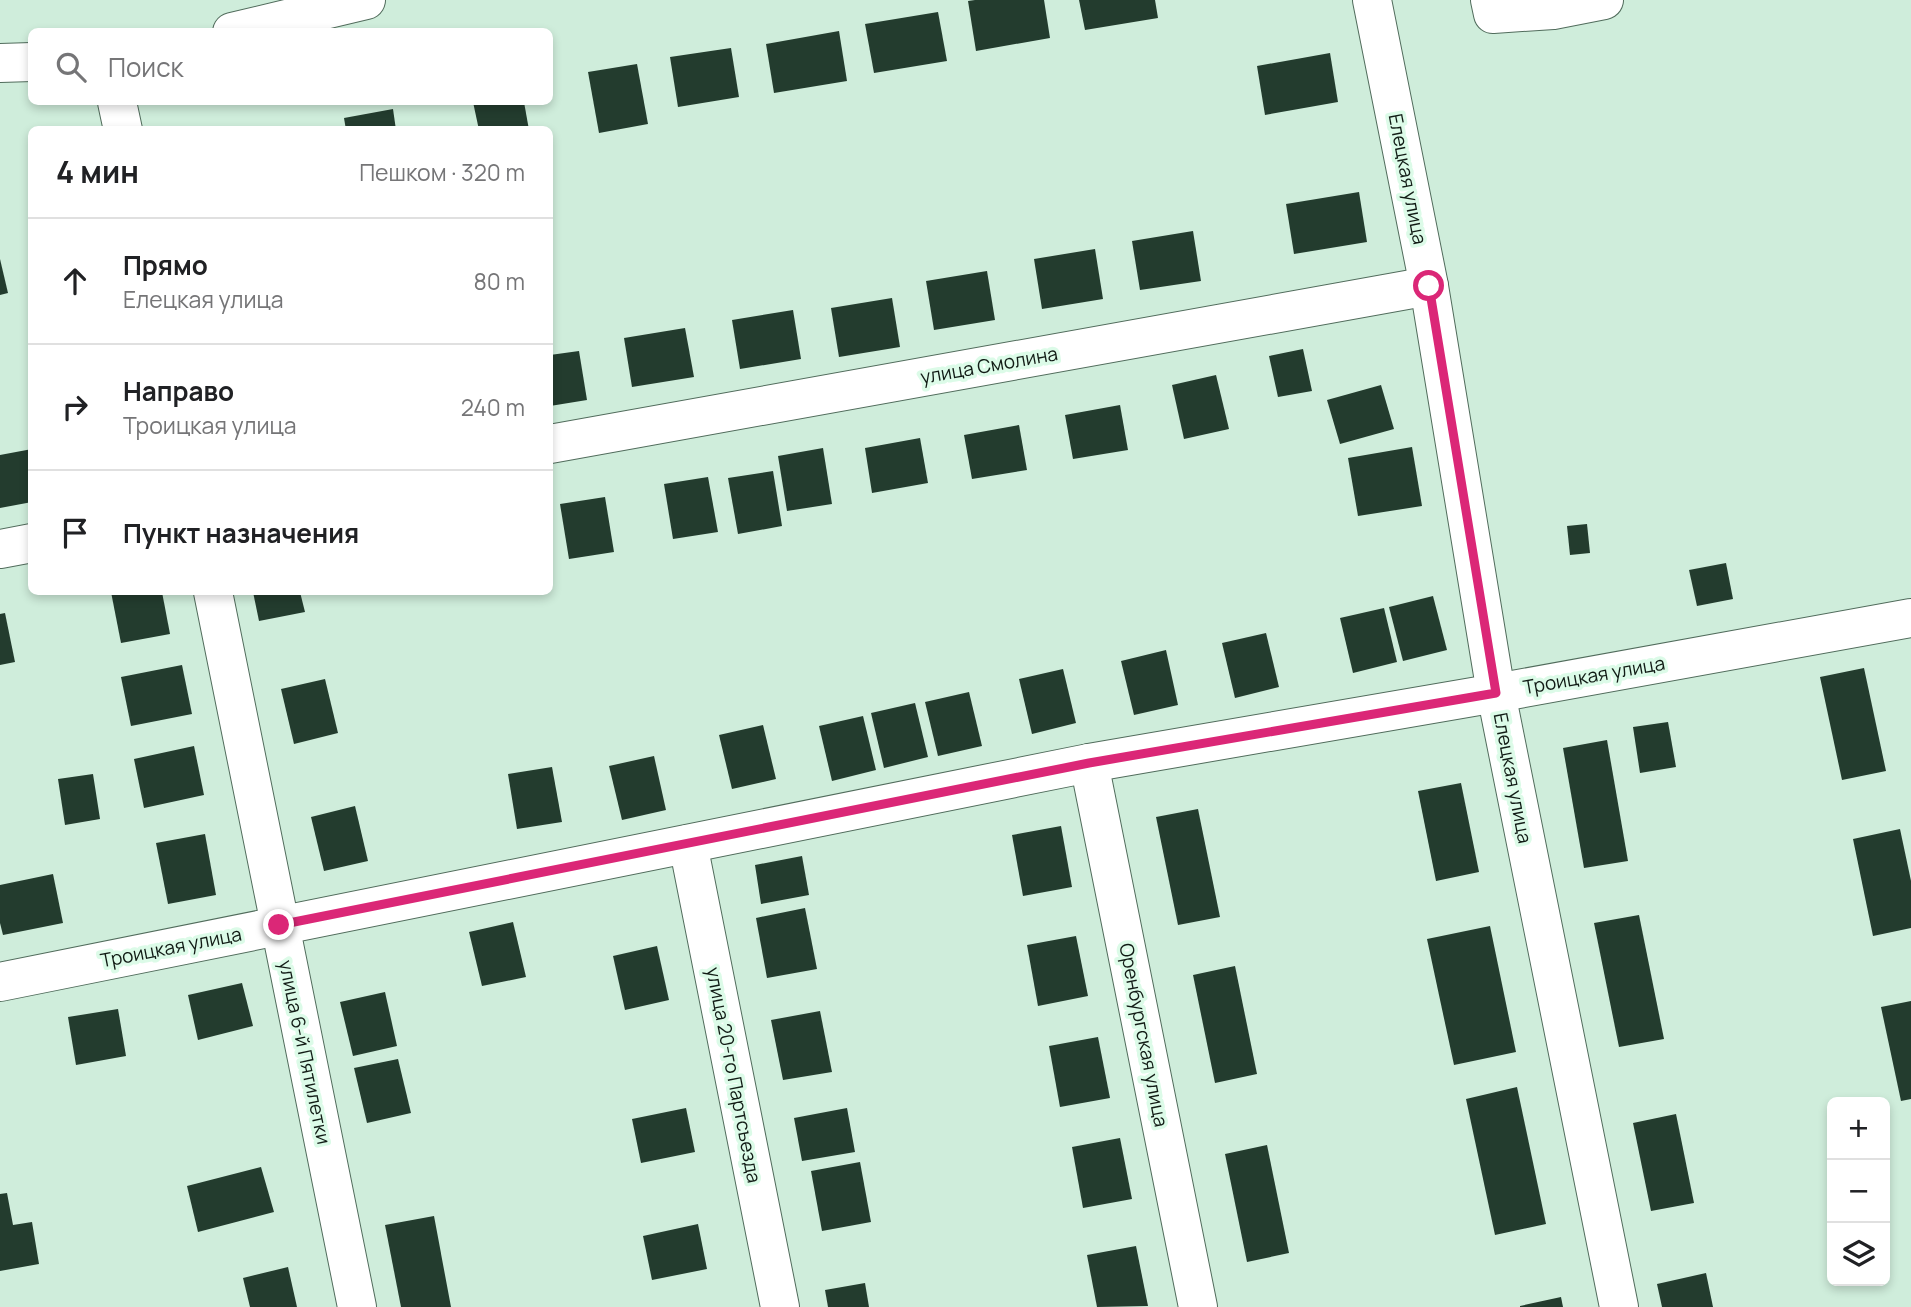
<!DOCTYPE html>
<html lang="ru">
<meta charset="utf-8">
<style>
:root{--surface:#fff;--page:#f2f2f2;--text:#202124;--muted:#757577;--line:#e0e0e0}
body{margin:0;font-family:Manrope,sans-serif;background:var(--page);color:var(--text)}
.controls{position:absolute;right:21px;bottom:21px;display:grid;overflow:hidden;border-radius:10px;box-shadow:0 4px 10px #0003}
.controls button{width:63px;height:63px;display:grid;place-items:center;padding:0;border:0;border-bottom:2px solid var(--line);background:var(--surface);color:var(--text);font:35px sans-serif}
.stop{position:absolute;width:21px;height:21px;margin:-16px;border:5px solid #db2777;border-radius:50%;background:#fff}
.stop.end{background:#db2777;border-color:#fff;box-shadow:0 2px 7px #0008}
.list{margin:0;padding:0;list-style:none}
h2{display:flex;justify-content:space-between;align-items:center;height:91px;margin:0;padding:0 28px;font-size:30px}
h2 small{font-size:23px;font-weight:400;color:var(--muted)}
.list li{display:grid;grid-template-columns:46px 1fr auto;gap:21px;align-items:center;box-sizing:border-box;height:126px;padding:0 28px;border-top:2px solid var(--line)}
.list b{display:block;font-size:26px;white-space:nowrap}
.list p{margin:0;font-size:23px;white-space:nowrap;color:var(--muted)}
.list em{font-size:23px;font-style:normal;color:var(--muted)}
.icon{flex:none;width:38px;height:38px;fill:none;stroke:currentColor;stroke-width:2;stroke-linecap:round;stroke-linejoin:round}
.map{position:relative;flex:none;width:1911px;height:1307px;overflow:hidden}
.search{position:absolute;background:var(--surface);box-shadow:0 4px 10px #0003;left:28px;top:28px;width:525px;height:77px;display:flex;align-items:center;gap:18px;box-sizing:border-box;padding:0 24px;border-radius:10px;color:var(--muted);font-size:26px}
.panel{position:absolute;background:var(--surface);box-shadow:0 4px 10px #0003;left:28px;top:126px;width:525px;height:469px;border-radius:10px}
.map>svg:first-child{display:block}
.building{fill:#233c2e}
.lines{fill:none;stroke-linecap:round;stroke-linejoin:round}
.minor-casing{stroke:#516c5c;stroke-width:40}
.minor{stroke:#fff;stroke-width:38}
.route{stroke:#db2777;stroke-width:9}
.labels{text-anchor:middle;stroke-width:7;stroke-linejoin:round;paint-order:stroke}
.street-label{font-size:19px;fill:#111b15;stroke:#dcfbe8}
</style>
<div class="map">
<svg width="1911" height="1307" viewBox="0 0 1911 1307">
<rect width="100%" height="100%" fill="#cfeddb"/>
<g class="building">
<polygon points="975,0 1044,0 1050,38 976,51 968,1"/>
<polygon points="1079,0 1155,0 1158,18 1085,30"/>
<polygon points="938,12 947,61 874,73 865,24"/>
<polygon points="839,31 847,81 774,93 766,44"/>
<polygon points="731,48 739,97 678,107 670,57"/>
<polygon points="1330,53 1338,102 1265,115 1257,66"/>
<polygon points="637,64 648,124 599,133 588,72"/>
<polygon points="473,102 524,102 529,130 479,130"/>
<polygon points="393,109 396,130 346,130 344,118"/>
<polygon points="1359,192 1367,242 1294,254 1286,204"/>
<polygon points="1193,231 1201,281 1140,290 1132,241"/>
<polygon points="1095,249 1103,299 1042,309 1034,259"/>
<polygon points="0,259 8,293 0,295"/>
<polygon points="987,271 995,320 934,330 926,281"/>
<polygon points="892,298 900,347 839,357 831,308"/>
<polygon points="793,310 801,359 740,369 732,320"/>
<polygon points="685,328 694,377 632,387 624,338"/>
<polygon points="1303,349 1312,391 1278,397 1269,356"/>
<polygon points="579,351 587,400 550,406 550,355"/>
<polygon points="1216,375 1229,429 1184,439 1172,385"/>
<polygon points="1381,385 1394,429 1340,444 1327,400"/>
<polygon points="1120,405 1128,450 1073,459 1065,415"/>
<polygon points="1019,425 1027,470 972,479 964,435"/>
<polygon points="920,438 928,483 872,493 865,448"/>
<polygon points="1412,447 1422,506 1358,516 1348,458"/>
<polygon points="823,448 832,504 787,511 778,456"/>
<polygon points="32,449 32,502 0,508 0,455"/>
<polygon points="773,471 782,526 738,534 728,478"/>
<polygon points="708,477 718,532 673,539 664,484"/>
<polygon points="605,497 614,552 569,559 560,504"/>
<polygon points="1587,524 1590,553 1570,555 1567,526"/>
<polygon points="1726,563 1733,599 1697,606 1689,570"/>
<polygon points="111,592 162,592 170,634 121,643"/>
<polygon points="253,592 300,592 305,612 259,621"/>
<polygon points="1433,596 1447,650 1403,661 1389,607"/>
<polygon points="1384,608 1397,662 1353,673 1340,618"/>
<polygon points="5,613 15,662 0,665 0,614"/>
<polygon points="1266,633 1279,687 1235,698 1222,643"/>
<polygon points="1166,650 1178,705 1134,715 1121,661"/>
<polygon points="182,665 192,714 131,726 121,677"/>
<polygon points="1864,668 1886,771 1842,780 1820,677"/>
<polygon points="1063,669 1076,723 1032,734 1019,679"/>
<polygon points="325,679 338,733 294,744 281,689"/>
<polygon points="969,692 982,746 938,756 925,702"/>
<polygon points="915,703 928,757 884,768 871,713"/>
<polygon points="863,716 876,770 832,781 819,726"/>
<polygon points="1668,722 1676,767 1640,773 1633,727"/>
<polygon points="763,725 776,779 732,789 719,735"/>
<polygon points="1607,740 1628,861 1584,868 1563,748"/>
<polygon points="194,746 204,795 144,808 134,759"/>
<polygon points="654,756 666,810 622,820 609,766"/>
<polygon points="552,767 562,822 517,829 508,774"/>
<polygon points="93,774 100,819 65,825 58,779"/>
<polygon points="1461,783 1479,872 1436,881 1418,791"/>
<polygon points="355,806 368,861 324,871 311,817"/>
<polygon points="1198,809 1220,917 1178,925 1156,817"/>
<polygon points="1061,826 1072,887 1023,896 1012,835"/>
<polygon points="1900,829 1911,881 1911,928 1873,936 1853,839"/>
<polygon points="205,834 216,895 168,904 156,843"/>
<polygon points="802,856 809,895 761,904 755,865"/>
<polygon points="53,874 63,923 3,935 0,923 0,885"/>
<polygon points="805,908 817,969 767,978 756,918"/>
<polygon points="1639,915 1664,1039 1619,1047 1594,923"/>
<polygon points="513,922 526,977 482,986 469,932"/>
<polygon points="1490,926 1516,1052 1454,1065 1427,939"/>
<polygon points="1076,936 1088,996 1038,1006 1027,945"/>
<polygon points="657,946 669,1000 625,1010 613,956"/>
<polygon points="1235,966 1257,1074 1215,1083 1193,975"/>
<polygon points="242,983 253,1026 198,1040 188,995"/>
<polygon points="385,992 397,1046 353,1056 340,1002"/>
<polygon points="1911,1001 1911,1099 1901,1101 1881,1007"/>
<polygon points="118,1009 126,1056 76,1065 68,1017"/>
<polygon points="820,1011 832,1072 783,1080 771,1020"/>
<polygon points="1098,1037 1110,1098 1060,1107 1049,1046"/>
<polygon points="398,1059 411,1113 367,1123 354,1068"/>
<polygon points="1517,1087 1546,1224 1495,1235 1466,1099"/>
<polygon points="686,1108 695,1152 641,1163 632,1119"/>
<polygon points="847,1108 855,1152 802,1161 794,1118"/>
<polygon points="1676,1114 1694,1203 1651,1211 1633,1123"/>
<polygon points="1120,1138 1132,1199 1083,1208 1072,1147"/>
<polygon points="1267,1145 1289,1253 1247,1262 1225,1154"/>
<polygon points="860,1162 871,1222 822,1231 811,1171"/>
<polygon points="261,1167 274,1212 198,1232 187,1186"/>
<polygon points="7,1193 13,1225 32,1222 39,1264 0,1271 0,1194"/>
<polygon points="434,1216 451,1307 401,1307 385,1225"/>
<polygon points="698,1224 707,1269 652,1280 643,1236"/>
<polygon points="1136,1246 1148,1306 1097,1307 1087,1255"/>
<polygon points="288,1267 297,1307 250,1307 243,1278"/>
<polygon points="1706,1273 1713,1307 1662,1307 1657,1284"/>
<polygon points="865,1283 869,1307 828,1307 825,1290"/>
<polygon points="1561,1297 1563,1307 1520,1307 1520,1306"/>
</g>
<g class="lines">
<g class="minor-casing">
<g id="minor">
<polyline points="1372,0 1429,286 1496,693 1619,1307"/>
<polyline points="1490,0 1493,14 1553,10 1604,0"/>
<polyline points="232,32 366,0"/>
<polyline points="0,63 32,62"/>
<polyline points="117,102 123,130"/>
<polyline points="550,444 1429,286"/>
<polyline points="0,549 32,543"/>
<polyline points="213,592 357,1307"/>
<polyline points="1089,763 1198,1307"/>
<polyline points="688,844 780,1307"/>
<polyline points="0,982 1089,763 1496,693 1911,618"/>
</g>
</g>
<use href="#minor" class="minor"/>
</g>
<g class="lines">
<polyline class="route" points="279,925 1089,763 1496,693 1429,286"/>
</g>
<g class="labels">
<g class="street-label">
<text transform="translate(1408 179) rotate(79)" y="7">Елецкая улица</text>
<text transform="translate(989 365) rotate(-10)" y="7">улица Смолина</text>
<text transform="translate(1594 675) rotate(-10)" y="7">Троицкая улица</text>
<text transform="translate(1513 778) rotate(79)" y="7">Елецкая улица</text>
<text transform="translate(171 947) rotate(-11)" y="7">Троицкая улица</text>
<text transform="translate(1144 1035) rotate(79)" y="7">Оренбургская улица</text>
<text transform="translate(305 1052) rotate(78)" y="7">улица 6-й Пятилетки</text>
<text transform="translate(734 1075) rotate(79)" y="7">улица 20-го Партсъезда</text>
</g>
</g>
</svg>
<div class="controls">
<button>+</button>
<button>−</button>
<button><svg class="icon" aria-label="layers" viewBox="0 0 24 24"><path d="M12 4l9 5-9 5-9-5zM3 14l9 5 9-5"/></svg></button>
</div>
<div class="stop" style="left:1429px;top:286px"></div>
<div class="stop end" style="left:279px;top:925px"></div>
<div class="search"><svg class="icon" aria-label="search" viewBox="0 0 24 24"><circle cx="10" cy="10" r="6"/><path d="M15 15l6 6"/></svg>Поиск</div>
<section class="panel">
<h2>4 мин<small>Пешком · 320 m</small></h2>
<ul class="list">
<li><svg class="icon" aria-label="ahead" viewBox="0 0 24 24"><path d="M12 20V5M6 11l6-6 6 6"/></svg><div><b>Прямо</b><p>Елецкая улица</p></div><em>80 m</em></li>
<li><svg class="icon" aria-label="right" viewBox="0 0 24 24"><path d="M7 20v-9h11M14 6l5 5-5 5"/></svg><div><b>Направо</b><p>Троицкая улица</p></div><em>240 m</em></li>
<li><svg class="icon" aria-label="arrive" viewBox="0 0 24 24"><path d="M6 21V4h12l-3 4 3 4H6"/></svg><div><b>Пункт назначения</b></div></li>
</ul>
</section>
</div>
